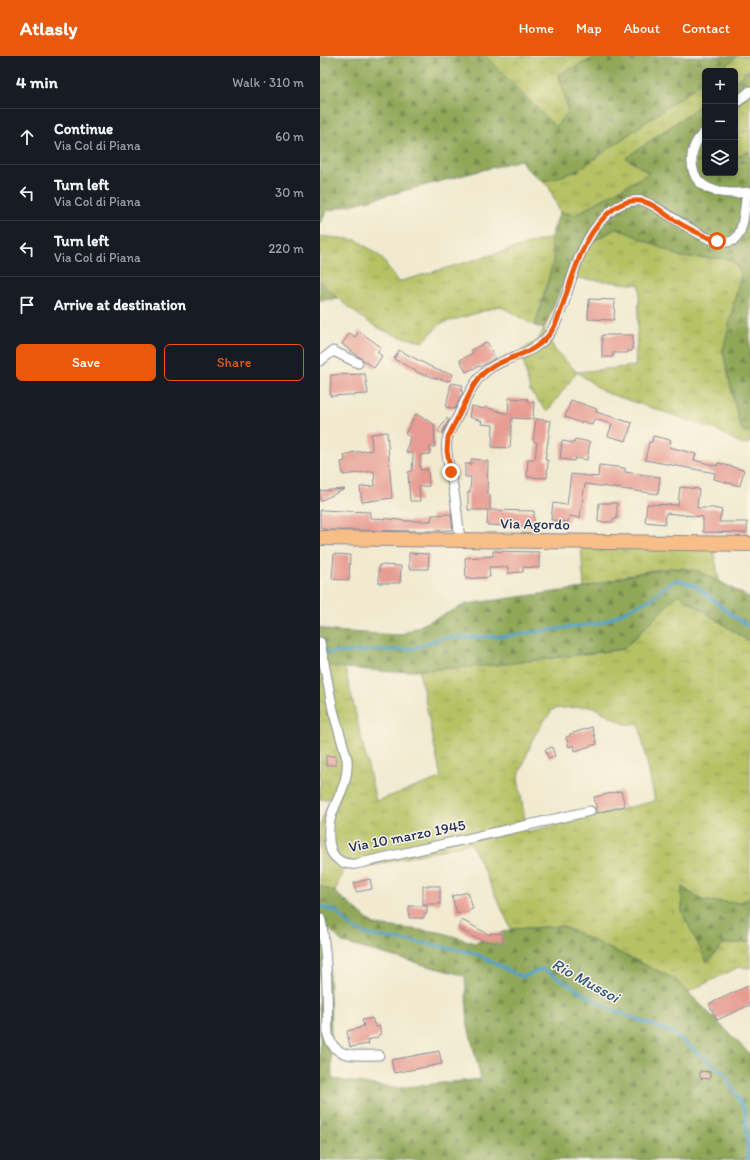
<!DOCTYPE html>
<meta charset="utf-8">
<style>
:root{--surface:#171b24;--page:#20242c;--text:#f1f3f6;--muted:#9ea1a6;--line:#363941;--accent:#ea580c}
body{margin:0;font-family:Itim,sans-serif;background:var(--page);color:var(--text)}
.controls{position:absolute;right:12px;top:12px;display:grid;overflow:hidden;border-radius:6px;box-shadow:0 2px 6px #0003}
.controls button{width:36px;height:36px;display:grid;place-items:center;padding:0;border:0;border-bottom:1px solid var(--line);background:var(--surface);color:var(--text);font:20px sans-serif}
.stop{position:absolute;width:12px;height:12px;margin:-9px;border:3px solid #ea580c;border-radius:50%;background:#fff}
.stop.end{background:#ea580c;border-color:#fff;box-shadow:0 1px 4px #0008}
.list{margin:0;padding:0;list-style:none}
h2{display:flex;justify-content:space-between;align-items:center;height:52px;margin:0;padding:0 16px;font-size:17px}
h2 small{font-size:13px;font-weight:400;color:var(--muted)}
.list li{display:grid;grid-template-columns:26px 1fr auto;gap:12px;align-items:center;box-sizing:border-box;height:56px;padding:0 16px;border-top:1px solid var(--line)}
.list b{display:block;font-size:15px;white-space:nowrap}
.list p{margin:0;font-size:13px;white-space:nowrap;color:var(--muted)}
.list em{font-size:13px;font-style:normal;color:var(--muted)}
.actions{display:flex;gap:8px;padding:12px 16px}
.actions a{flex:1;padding:9px 0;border:1px solid var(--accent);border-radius:6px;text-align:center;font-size:14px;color:var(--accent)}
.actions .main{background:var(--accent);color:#fff}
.icon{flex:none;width:22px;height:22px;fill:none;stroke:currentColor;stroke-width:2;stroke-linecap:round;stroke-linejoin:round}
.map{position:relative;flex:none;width:430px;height:1104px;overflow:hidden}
header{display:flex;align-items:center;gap:24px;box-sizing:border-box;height:56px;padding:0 20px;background:var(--accent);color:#fff}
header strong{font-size:19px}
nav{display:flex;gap:22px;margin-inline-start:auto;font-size:14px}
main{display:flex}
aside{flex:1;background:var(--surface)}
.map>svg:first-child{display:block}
.grass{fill:url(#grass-tufts);stroke:#687860;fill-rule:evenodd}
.forest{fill:url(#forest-firs);stroke:#566b5c;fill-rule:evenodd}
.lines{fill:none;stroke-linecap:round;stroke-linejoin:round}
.stream{stroke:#51a3cc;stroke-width:3}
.building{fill:#e79b92}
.street-casing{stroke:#868c97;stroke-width:11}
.primary-casing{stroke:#868c97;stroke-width:16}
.street{stroke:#fff;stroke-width:9}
.primary{stroke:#f7be88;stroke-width:14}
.route{stroke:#ea580c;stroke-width:5}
.labels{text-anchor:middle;stroke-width:3;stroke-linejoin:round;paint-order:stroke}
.street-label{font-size:15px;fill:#1b2f5e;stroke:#fcf5e5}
.water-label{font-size:16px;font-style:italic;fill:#2e5884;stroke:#fcf5e5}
</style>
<header>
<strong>Atlasly</strong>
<nav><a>Home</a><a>Map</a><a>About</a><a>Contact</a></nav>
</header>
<main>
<aside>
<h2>4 min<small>Walk · 310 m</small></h2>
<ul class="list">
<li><svg class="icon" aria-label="ahead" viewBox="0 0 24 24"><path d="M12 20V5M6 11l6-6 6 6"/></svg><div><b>Continue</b><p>Via Col di Piana</p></div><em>60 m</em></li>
<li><svg class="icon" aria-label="left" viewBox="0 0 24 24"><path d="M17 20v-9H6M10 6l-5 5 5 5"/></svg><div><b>Turn left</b><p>Via Col di Piana</p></div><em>30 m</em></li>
<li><svg class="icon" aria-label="left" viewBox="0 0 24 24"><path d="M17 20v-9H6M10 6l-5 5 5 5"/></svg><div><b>Turn left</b><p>Via Col di Piana</p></div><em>220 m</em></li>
<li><svg class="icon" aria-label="arrive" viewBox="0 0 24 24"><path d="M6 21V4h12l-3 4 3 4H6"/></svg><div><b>Arrive at destination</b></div></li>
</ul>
<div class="actions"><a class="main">Save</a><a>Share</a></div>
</aside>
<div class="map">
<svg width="430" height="1104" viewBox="0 0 430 1104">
<defs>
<pattern id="grass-tufts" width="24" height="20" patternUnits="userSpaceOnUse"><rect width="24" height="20" fill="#b5c163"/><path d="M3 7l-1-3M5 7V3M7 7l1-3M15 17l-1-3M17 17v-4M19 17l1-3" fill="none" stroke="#929d55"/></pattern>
<pattern id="forest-firs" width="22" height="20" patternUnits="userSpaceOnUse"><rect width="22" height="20" fill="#90a759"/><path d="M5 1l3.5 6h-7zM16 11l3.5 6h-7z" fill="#75884d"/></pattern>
</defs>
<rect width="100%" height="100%" fill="#fcf5e5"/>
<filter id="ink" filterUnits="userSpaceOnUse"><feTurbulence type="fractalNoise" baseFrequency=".025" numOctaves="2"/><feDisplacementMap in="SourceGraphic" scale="8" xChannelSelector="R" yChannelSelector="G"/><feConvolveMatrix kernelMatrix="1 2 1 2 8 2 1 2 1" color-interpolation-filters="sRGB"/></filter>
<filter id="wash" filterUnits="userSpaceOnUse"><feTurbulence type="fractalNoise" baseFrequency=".012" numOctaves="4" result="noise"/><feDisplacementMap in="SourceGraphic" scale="16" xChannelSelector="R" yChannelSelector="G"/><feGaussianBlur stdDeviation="0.9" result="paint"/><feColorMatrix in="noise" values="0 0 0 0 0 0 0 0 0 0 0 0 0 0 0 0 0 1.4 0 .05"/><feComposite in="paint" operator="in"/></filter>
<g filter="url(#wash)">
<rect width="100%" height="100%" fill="#f1ead0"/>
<g class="grass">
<polygon points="165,0 279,0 239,18 248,55 236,71"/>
<polygon points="417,0 430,0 430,13 415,25 415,15 398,15"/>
<polygon points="385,24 385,46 306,102 329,117 255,159 240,156 229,131 223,126 257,115"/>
<polygon points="430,38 430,96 415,101 415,50"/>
<polygon points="297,172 361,201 412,203 421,217 403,295 420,372 430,377 430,386 423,389 397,374 284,336 257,316 227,356 210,335 201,295 218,284 224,273 235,294 257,316 315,310 320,229 246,221 257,194"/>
<path d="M0 180 37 184 61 201 78 226 230 182 234 203 215 270 180 250 120 268 103 286C91 283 78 281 67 276 41 264 20 245 0 225Z"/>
<path d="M261 490 393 491 399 525C391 522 382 516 373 514 339 507 297 523 264 532Z"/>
<path d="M358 538 430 586V842L419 847 383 845 362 831V856L388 906 403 888 430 886V912L419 911 368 936 355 923 242 870 191 873 151 787 51 810 23 814 15 836 0 830V769L11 743H0V608L25 612 56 745 121 722 99 614 177 609 304 593ZM271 650 305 668H319L335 745 207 776 198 722 214 680 233 653Z"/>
</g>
<g class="forest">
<polygon points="0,0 165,0 236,71 248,55 239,18 279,0 417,0 398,15 385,15 385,24 257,115 223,126 205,111 201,104 7,155 0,167"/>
<polygon points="430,13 430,38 415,50 415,25"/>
<polygon points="385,46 385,75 381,78 385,84 385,117 415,117 415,101 430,96 430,377 420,372 403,295 421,217 412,203 361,201 297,172 257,194 224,273 215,270 234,203 230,182 240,156 255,159 329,117 306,102"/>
<polygon points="0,225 18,243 0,244"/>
<polygon points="350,512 374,514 399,525 430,542 430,586 358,538 304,593 177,609 73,616 15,611 0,608 0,571 12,575 80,579 147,548 264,532 315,518"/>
<path d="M0 830 15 836 54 869 120 876 155 887 191 873 242 870 355 923 430 998V1104H0ZM8 872 23 887 145 920 148 970 161 1023 75 1032 12 1023Z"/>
<polygon points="362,831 383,845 419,847 430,842 430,886 403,888 387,906 362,856"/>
</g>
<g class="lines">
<g class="stream">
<polyline points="4,597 93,593 121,582 187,580 281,567 331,543 347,529 357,524 376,530 413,560 430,571"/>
<polyline points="0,850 17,856 31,871 48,879 102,887 154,897 202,921 223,913 288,952 353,977 405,1018 425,1055 427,1080 427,1104"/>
</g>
</g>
<g id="blocks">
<g class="building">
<polygon points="269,243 295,244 294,264 268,263"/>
<polygon points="39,275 61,291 57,296 62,300 54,312 22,288 30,277 35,281"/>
<polygon points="282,279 313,279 312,295 308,295 308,297 293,297 293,301 282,301"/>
<polygon points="167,286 175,302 160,311 159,310 146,316 140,304 153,297 151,294"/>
<polygon points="79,294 117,314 133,318 131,324 128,325 111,321 106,318 105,320 74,303"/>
<polygon points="45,318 48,338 10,340 11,319"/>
<polygon points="131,327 143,329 141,335 143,336 135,353 126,351"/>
<polygon points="189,342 208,343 208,346 214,346 213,363 192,362 190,392 172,391 173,369 161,368 162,365 149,361 151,350 165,353 165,351 188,358"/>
<polygon points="251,344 277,353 276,356 312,367 306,385 288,380 292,368 274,363 272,369 262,365 261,367 245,361"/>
<polygon points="96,358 114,368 115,391 110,391 110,398 100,399 100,414 108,413 109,430 99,431 100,445 90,445 88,416 92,415 93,397 86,397 90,381 85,378"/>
<polygon points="127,362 129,364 122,378 118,375"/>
<polygon points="216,363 231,365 225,404 228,404 227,422 207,421 208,403 215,403 217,386 213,385"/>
<polygon points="67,376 72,442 42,446 40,431 55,430 54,415 23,419 21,406 25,405 24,399 30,399 30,397 52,394 51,378"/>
<polygon points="333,380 351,384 349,391 376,398 374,404 397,410 398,407 424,414 420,430 394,423 395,417 325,404 329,386 332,386"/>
<polygon points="255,383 270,386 267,404 255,402 254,405 240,403 242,385 254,387"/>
<polygon points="151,403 162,404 162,405 168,405 167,436 168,438 170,439 170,454 214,455 214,471 167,469 168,454 148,454 148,436 150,436 151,421 145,421 145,408 151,408"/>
<polygon points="279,409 305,412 305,416 340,421 338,438 265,428 260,462 249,460 248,466 231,464 233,447 247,449 251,418 278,421"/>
<polygon points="360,431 379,433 377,452 393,452 402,454 399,466 427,466 427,477 383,476 383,461 346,457 345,468 325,466 327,448 358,449"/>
<polygon points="24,433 25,433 0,445 0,435"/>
<polygon points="279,447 297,447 297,463 293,463 293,466 278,466"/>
<polygon points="0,454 50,456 50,462 71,463 86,465 111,465 112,459 131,458 133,474 111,475 9,474 0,472"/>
<polygon points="173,495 219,496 219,512 203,511 203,516 188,517 188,511 169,511 170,521 146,523 145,502 173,500"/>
<polygon points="89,497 109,498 108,513 89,513"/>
<polygon points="14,498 30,499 29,524 12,523"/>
<polygon points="59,509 81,510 80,527 59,527"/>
<polygon points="272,671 277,688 255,695 254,689 249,691 246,681 250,680 250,678"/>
<polygon points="232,691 235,700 229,703 225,694"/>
<rect x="6" y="700" width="10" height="9"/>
<polygon points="301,735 305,750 277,757 274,741"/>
<polygon points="50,823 52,833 36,836 34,827"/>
<rect x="103" y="830" width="17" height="18"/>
<polygon points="148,836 153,853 137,858 132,840"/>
<polygon points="89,850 107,850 107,858 104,858 104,862 89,862"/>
<polygon points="142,864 170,879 170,877 183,878 182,885 185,886 184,888 164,885 153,881 138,872"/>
<polygon points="430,929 430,949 397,964 389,948"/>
<polygon points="52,962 54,968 55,968 56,971 59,970 61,978 58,979 58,981 48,984 49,988 30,991 27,975 40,972 40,971 44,970 42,964"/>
<polygon points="119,995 122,1008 74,1017 71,1004"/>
<polygon points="380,1015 390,1016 390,1023 380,1022"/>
</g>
</g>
</g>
<g filter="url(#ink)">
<use href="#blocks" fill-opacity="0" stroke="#868c97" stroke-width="1"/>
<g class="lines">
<g class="street-casing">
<g id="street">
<polyline points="415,48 430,35"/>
<path d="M385 76C376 84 371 94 372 106 373 137 406 139 430 136"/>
<polyline points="0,305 13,295 38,307"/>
<path d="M140 484C138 468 137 452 134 436 132 422 123 393 128 380 131 372 136 365 139 358 147 342 154 323 169 313 190 298 216 300 232 274 238 265 241 254 245 244 253 217 261 189 279 167 286 159 293 152 302 148 309 145 316 144 323 145 342 150 400 203 417 181 424 172 425 148 427 137"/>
<path d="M0 586 13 654 27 703C30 741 0 753 11 795 16 805 26 809 36 808L270 755"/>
<path d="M0 862C3 870 3 878 4 886 8 917 7 948 8 979 15 1004 37 999 59 999"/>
</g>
</g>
<g class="primary-casing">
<polyline id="primary" points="0,482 430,488"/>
</g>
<use href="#street" class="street"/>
<use href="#primary" class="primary"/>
</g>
</g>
<g class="lines" filter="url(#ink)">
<path class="route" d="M131 416 127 395 128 381 153 331C157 324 162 317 169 313 191 298 214 300 231 276 238 266 241 254 245 242 256 210 266 172 296 151 304 146 315 143 325 146 335 149 342 156 351 162 365 171 381 179 397 185"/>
</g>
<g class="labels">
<g class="street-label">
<text transform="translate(215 468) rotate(1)" y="5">Via Agordo</text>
<text transform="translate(87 780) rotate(-11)" y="5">Via 10 marzo 1945</text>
</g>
<g class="water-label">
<text transform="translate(266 924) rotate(29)" y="6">Rio Mussoi</text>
</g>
</g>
</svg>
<div class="controls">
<button>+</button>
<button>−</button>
<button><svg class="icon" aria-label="layers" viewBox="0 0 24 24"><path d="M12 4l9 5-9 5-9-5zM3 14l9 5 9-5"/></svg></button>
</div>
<div class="stop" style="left:397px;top:185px"></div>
<div class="stop end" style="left:131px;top:416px"></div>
</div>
</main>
